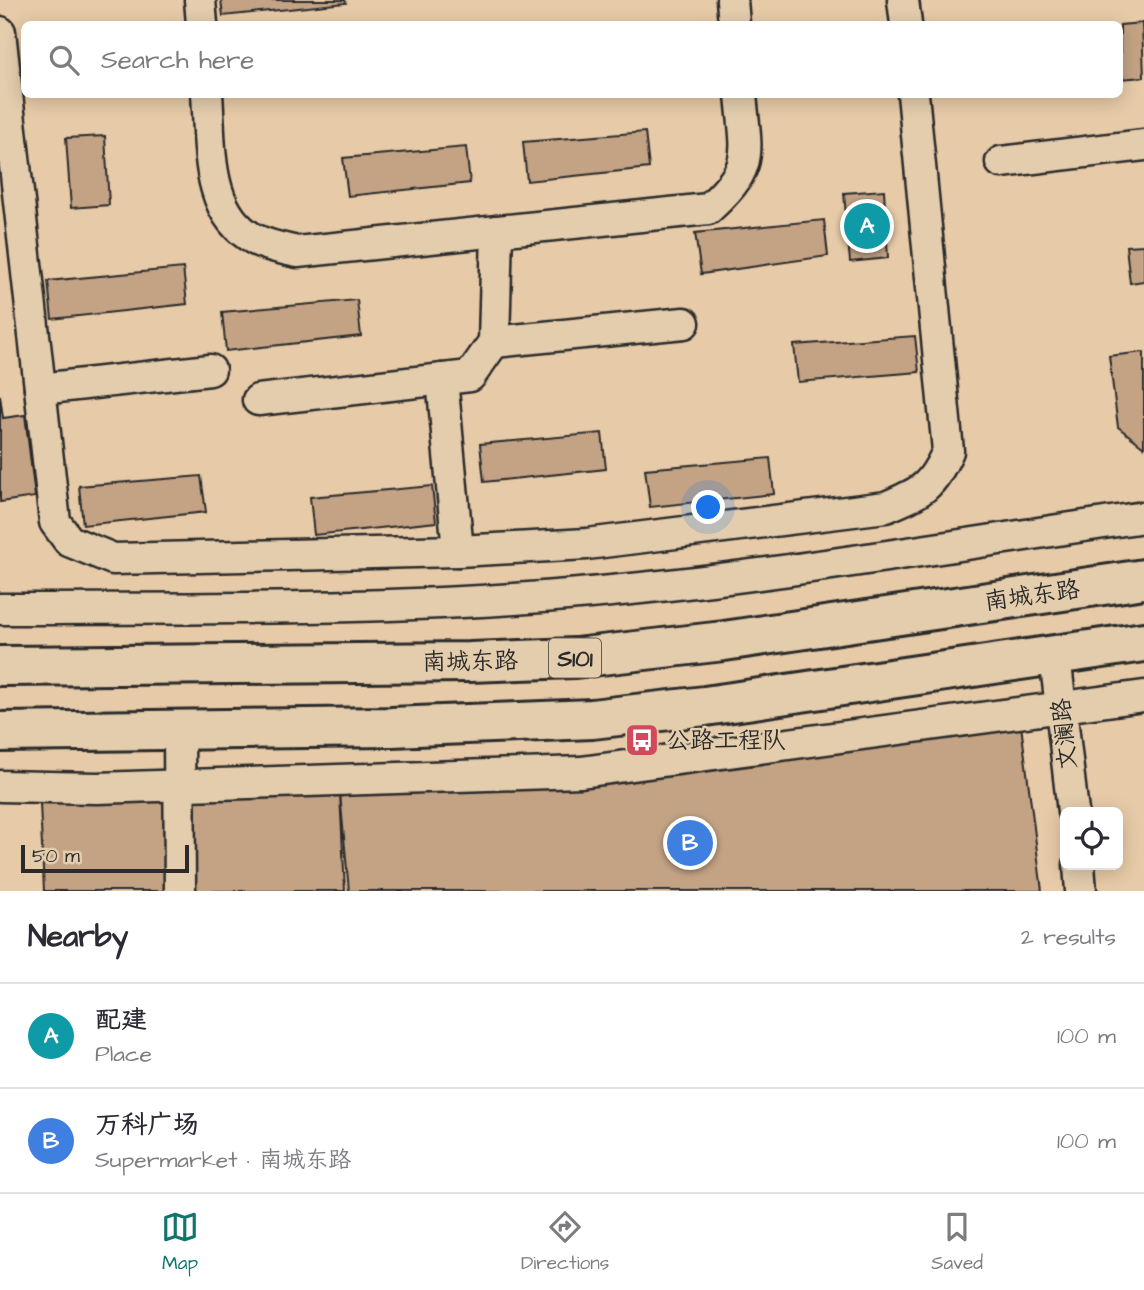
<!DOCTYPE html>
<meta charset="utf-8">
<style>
:root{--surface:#fff;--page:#f7f7f7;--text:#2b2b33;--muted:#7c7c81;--line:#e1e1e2;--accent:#0f766e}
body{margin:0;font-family:"Architects Daughter","LXGW WenKai TC",sans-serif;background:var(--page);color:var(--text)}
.controls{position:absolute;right:21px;bottom:21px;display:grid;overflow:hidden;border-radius:10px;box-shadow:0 4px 18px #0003}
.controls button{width:63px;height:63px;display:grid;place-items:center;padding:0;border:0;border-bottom:2px solid var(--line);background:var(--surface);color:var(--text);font:35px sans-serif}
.scale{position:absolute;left:21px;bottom:18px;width:168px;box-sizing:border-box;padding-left:7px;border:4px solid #2b2b2b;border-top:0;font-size:19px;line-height:24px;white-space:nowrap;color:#2b2b2b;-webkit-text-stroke:5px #e4cdad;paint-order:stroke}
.you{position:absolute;left:709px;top:508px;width:24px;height:24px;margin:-18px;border:5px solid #fff;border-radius:50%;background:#1a73e8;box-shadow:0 0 0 10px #1a73e833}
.badge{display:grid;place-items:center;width:46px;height:46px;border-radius:50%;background:var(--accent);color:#fff;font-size:23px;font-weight:700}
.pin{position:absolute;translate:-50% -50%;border:4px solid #fff;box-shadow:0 2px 7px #0006}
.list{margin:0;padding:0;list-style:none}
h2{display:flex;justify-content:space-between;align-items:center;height:91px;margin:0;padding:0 28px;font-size:30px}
h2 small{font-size:23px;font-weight:400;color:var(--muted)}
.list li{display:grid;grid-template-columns:46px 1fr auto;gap:21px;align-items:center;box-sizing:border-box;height:105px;padding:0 28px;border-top:2px solid var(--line)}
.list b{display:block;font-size:26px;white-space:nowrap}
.list p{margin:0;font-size:23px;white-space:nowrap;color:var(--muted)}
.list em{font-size:23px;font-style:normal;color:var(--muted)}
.icon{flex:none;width:38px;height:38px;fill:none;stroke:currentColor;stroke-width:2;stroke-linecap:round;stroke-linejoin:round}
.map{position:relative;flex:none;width:1144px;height:891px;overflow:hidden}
.search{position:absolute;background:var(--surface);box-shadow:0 4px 18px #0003;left:21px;right:21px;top:21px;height:77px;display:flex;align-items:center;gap:18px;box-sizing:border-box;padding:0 24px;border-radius:10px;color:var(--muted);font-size:26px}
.sheet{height:301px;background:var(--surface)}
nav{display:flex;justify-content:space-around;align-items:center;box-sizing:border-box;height:98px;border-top:2px solid var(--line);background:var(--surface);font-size:19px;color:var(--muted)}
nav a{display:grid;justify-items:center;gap:4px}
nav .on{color:var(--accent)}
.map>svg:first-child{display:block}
.building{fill:#c4a385;stroke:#2b2b2b;stroke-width:2}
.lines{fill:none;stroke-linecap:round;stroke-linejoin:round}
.minor-casing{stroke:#2b2b2b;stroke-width:35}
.major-casing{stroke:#2b2b2b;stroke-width:44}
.minor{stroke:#e4cdad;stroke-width:30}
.major{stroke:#e4cdad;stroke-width:38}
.labels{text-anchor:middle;stroke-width:5;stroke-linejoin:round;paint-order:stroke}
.shield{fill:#e4cdad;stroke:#625c52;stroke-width:2}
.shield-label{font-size:23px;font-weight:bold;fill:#2b2b2b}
.street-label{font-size:24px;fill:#2b2b2b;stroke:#e4cdad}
.poi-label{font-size:24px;fill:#2b2b2b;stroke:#e4cdad;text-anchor:start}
</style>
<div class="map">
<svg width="1144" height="891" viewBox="0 0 1144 891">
<rect width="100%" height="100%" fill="#e7cba8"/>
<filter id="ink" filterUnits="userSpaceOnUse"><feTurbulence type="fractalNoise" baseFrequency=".0143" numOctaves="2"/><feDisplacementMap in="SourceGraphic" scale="14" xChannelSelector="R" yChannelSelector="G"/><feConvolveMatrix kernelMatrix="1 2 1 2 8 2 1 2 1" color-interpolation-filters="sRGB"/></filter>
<g filter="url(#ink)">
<g class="building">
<polygon points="221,0 345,0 346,3 223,16"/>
<polygon points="1142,23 1144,77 1120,79 1120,25"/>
<polygon points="645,132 649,168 527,181 523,142"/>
<polygon points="105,136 109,205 71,208 66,138"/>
<polygon points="466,147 470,183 348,196 343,158"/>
<polygon points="884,190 888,258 850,262 844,193"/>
<polygon points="824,220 828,256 701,274 695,233"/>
<polygon points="1144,245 1144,281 1130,283 1126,246"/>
<polygon points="183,268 187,304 52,319 48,281"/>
<polygon points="357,300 361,336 226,351 222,312"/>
<polygon points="915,336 919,372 798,382 794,345"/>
<polygon points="1144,352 1144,447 1118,427 1109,356"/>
<polygon points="0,395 3,418 25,415 35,497 0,502"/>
<polygon points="602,433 606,469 484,482 480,444"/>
<polygon points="770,458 774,494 650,507 645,469"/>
<polygon points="201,476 206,512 83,525 79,486"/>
<polygon points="432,486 436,522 314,535 310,497"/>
<polygon points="1021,725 1042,891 349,891 340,794"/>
<polygon points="340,794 345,891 44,891 40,803"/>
</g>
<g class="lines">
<g class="minor-casing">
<g id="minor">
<polyline points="200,0 202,24"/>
<polyline points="732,0 734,24"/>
<polyline points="903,0 906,24"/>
<path d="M0 32 55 522 69 541 113 559 458 551 587 544 886 507C923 491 931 488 948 451L913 94"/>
<path d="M207 94C211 143 204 214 256 240 268 246 284 249 297 252L708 209C756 166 746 154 741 94"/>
<polyline points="1001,162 1144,145"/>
<polyline points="494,342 684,323"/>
<polyline points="442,379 458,551"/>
<polyline points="40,389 210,370"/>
<polyline points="258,400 470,376 494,342 497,231"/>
<path d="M0 609C171 608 343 610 514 599 725 585 935 548 1144 517"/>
<polyline points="1055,656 1073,812"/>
<polyline points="179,730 180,891"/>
<polyline points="0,786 97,788 581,772 1144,696"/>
<polyline points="1079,865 1081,891"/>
</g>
</g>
<g class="major-casing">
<g id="major">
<polyline points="0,666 470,662 575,658 724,641 1144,579"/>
<polyline points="0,732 391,727 592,719 705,706 1144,642"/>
</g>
</g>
<use href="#minor" class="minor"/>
<use href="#major" class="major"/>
</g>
</g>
<defs>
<g id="bus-square" transform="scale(1.75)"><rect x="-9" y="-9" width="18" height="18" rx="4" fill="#d1495b" stroke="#e4cdad"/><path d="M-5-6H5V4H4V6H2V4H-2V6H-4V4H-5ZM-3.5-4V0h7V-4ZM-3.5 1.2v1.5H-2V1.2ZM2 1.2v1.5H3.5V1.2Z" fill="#fff"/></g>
</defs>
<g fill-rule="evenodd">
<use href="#bus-square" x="642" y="740"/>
</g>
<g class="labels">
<rect class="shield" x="549" y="638.5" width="52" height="39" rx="5"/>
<g class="shield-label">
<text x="575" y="666">S101</text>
</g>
<g class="street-label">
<text transform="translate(1032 595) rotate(-8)" y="8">南城东路</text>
<text transform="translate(470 661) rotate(-1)" y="8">南城东路</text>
<text transform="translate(1064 734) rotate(-96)" y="8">文澜路</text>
</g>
<g class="poi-label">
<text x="666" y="748">公路工程队</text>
</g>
</g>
</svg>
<div class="controls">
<button><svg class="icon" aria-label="locate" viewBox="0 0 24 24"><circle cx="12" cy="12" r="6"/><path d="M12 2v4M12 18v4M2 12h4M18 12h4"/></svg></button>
</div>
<div class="scale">50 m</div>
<div class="you"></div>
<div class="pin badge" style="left:867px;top:226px;background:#0f9aa8">A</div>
<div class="pin badge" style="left:690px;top:843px;background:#3f7fe0">B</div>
<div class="search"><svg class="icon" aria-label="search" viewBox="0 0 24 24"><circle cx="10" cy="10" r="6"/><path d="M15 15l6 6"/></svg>Search here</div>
</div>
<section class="sheet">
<h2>Nearby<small>2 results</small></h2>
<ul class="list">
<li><span class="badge" style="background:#0f9aa8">A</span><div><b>配建</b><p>Place</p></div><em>100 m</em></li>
<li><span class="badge" style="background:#3f7fe0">B</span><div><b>万科广场</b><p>Supermarket · 南城东路</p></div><em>100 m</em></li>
</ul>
</section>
<nav>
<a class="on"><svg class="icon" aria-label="map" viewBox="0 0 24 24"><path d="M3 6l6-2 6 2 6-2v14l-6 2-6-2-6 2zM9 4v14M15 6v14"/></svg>Map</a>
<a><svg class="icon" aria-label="directions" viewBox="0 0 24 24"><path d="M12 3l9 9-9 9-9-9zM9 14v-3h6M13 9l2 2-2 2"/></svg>Directions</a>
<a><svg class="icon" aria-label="saved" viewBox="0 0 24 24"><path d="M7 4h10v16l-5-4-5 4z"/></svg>Saved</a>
</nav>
